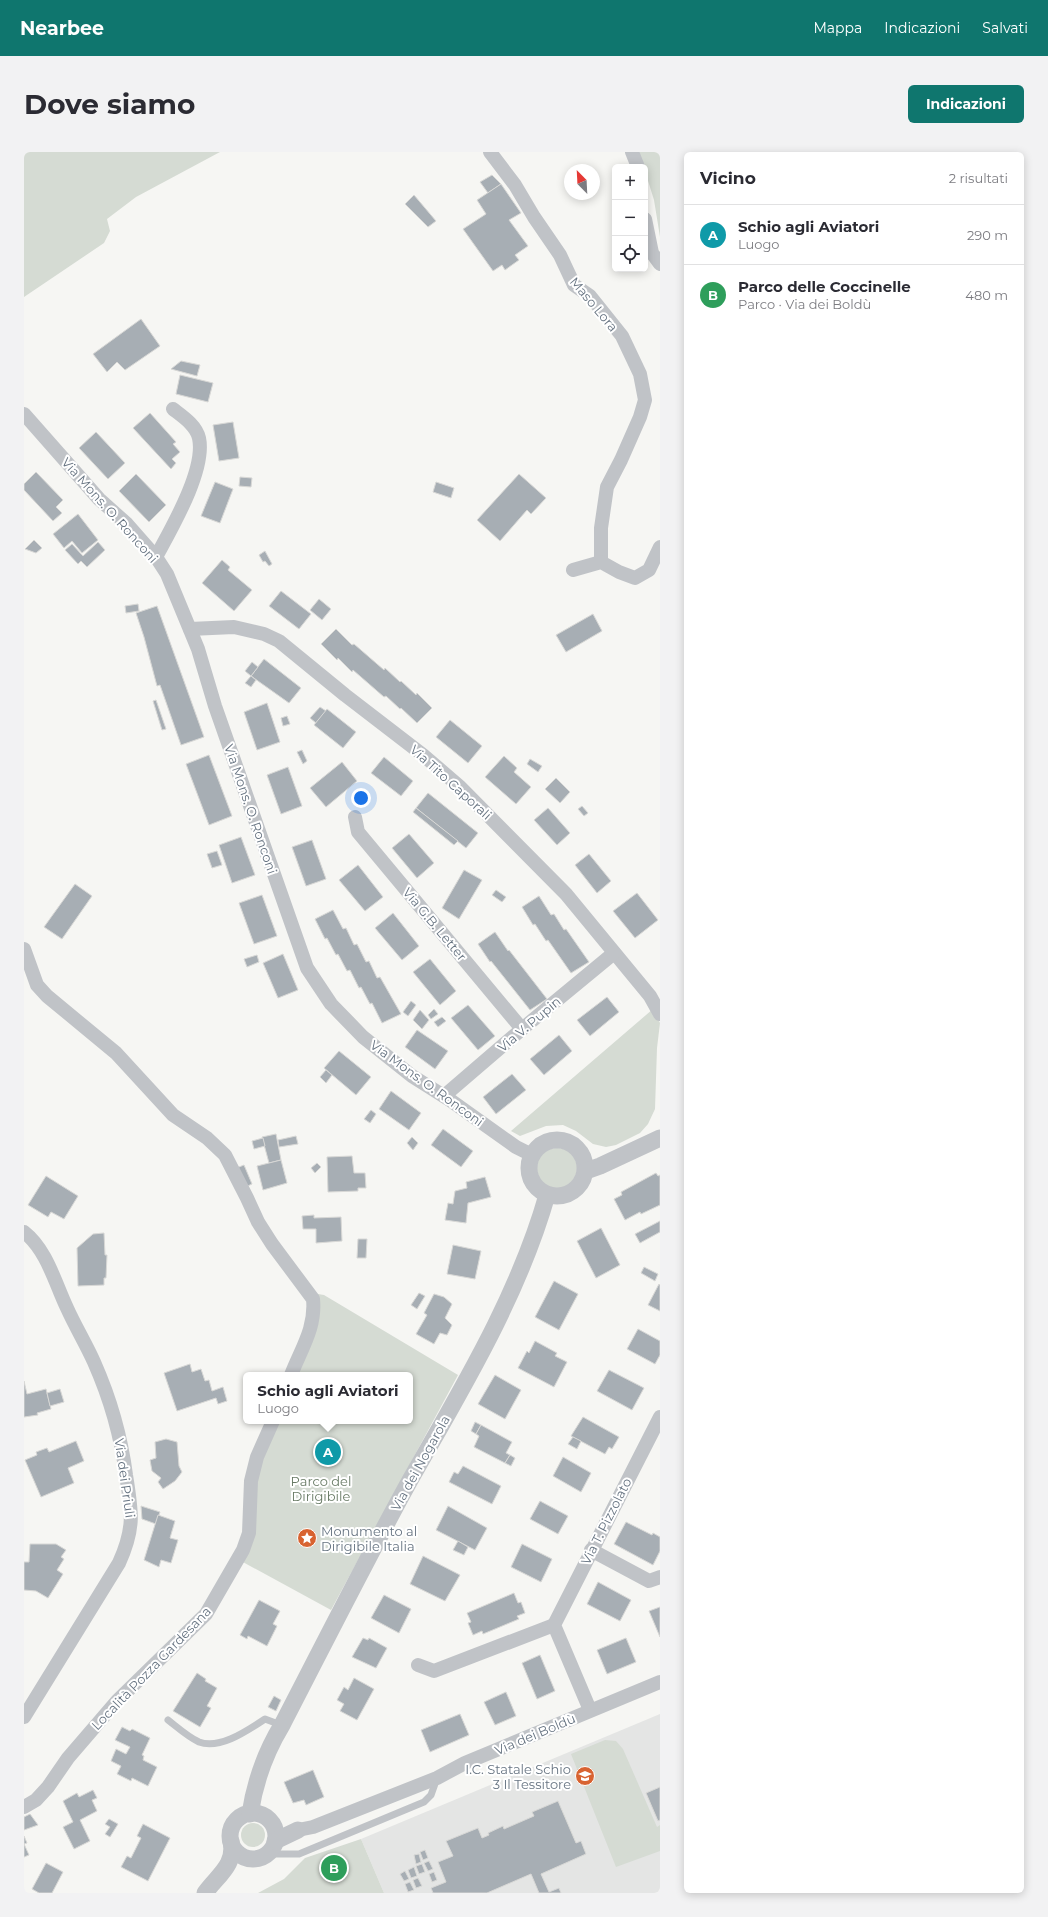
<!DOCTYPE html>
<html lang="it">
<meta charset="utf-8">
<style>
:root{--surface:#fff;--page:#f2f2f3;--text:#2b2b33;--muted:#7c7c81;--line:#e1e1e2;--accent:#0f766e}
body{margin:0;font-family:Montserrat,sans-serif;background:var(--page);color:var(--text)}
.controls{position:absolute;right:12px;top:12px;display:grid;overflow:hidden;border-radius:6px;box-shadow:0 2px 10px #0003}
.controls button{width:36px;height:36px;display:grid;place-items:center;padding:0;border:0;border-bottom:1px solid var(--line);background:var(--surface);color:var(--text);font:20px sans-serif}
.compass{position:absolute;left:540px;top:12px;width:36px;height:36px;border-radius:50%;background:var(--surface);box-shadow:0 2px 10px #0003;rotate:336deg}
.you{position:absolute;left:337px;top:646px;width:14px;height:14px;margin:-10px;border:3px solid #fff;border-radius:50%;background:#1a73e8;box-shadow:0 0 0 6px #1a73e833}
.badge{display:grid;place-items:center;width:26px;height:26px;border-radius:50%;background:var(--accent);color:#fff;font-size:13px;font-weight:700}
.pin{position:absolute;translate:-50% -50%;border:2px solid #fff;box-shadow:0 1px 4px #0006}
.popup{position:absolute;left:219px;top:1220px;width:170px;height:52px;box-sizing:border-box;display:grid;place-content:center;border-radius:6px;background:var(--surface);filter:drop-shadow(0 1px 3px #0005);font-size:13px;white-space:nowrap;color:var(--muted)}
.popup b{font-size:15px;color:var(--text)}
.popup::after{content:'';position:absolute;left:50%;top:100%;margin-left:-8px;border:8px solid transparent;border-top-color:var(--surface)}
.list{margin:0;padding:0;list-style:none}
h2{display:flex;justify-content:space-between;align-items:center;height:52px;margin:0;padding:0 16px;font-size:17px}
h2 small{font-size:13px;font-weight:400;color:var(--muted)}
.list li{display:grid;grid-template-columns:26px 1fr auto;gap:12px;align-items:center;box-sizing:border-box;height:60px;padding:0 16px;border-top:1px solid var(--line)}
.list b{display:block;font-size:15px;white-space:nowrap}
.list p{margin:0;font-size:13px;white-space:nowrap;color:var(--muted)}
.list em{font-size:13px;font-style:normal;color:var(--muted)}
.icon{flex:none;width:22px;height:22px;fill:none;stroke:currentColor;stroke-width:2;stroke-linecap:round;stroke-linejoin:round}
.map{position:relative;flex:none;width:636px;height:1741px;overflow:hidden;border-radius:6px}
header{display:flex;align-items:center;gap:24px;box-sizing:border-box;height:56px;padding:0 20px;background:var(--accent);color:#fff}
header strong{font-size:19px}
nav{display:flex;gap:22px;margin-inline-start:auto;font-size:14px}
.intro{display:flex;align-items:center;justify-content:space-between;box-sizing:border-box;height:96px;padding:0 24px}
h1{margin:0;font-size:28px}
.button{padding:10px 18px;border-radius:6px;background:var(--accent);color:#fff;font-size:14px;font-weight:700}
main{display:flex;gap:24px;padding:0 24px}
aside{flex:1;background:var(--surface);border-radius:6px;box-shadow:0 2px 10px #0003}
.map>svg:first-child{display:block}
.built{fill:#e4e5e4}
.green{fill:#d5dbd3}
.building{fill:#a7aeb4;stroke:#d8d8d6}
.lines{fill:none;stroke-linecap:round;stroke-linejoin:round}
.service{stroke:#c0c3c7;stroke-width:7}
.minor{stroke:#c0c3c7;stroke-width:14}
.tertiary{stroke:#c0c3c7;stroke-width:17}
.labels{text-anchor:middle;stroke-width:4;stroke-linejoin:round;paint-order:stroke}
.street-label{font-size:13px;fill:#677482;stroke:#fff}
.park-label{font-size:13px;fill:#687a65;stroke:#fff}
.poi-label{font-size:13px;fill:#677482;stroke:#fff;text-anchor:start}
</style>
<header>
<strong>Nearbee</strong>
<nav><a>Mappa</a><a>Indicazioni</a><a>Salvati</a></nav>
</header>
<div class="intro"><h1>Dove siamo</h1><a class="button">Indicazioni</a></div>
<main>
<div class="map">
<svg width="636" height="1741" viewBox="0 0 636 1741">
<rect width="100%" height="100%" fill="#f6f6f3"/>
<polygon class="built" points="636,1562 636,1741 360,1741 337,1687"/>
<g class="green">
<polygon points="0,0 196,0 112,45 83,67 86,79 80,91 0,145"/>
<polygon points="615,0 636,0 636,85 630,48"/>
<polygon points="629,857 636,871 633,896 631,957 624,972 616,981 592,993 582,995 569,992 552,979 539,973 522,974 496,984 487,979"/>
<circle cx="533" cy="1016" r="20"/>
<polygon points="294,1142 300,1143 434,1223 307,1458 217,1409 230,1329 251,1269 386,1269 386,1223 269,1223"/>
<polygon points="581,1588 592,1589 599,1597 633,1675 636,1673 636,1699 592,1715 547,1602"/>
<circle cx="229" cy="1683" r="12"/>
<polygon points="337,1687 360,1741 234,1741 260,1727 281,1706"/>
</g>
<g class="building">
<polygon points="468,23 477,32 464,41 456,30"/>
<polygon points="477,32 497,61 485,68 504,94 491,103 495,108 481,118 478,113 469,119 439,77 462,62 453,48"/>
<polygon points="390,43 412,69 404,75 381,52"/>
<polygon points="117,167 136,194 101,218 93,210 83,220 69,202"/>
<polygon points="157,209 176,213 173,224 147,217"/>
<polygon points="156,223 189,231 184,250 152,242"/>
<polygon points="126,261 152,290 149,292 156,300 148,307 152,311 147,317 109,276"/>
<polygon points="209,270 215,306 195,309 189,273"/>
<polygon points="72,280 101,311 84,327 55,296"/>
<polygon points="12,320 39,348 32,355 38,361 29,369 0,338 0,332"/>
<polygon points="112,322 142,353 125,370 95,339"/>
<polygon points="495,322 522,346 507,362 503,358 476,389 453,368"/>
<polygon points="216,325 228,326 227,335 215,334"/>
<polygon points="191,330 209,337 196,371 177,364"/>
<polygon points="412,330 430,336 427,346 409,340"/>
<polygon points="54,362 74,388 58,401 48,389 40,396 29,382"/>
<polygon points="10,388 18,396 12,401 1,397"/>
<polygon points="74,390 81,398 63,415 57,409 54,412 41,398 48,392 59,404"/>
<polygon points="241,399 248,412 245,414 241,409 239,410 235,403"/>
<polygon points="198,408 206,415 204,418 228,438 210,459 178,431"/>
<polygon points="257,439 287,462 275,477 245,454"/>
<polygon points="295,447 307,457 298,468 286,458"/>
<polygon points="114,452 115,459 102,461 101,454"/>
<polygon points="133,454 180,585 157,593 136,533 133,534 120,485 112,461"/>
<polygon points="569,462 578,479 542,500 532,483"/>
<polygon points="312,477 328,493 330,492 360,518 361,516 376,530 377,529 392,543 393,541 408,556 393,571 377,556 376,557 362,544 360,545 329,518 328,520 314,506 313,508 297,492"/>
<polygon points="240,507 277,536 265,551 227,524"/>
<polygon points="228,510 234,515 227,524 221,519"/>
<polygon points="227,524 232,528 227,535 221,531"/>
<polygon points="132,548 142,577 138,578 129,549"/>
<polygon points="243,551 256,590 233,598 220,560"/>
<polygon points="296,555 302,559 292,571 286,566"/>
<polygon points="303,557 332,580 319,596 290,573"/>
<polygon points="263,564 266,572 259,574 257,566"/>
<polygon points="426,568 458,594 444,611 412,585"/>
<polygon points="278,598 283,609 279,612 273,600"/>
<polygon points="185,603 208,664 185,673 162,612"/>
<polygon points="480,604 493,616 490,620 507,635 492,652 461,625"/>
<polygon points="360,605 389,629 377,644 347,621"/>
<polygon points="506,607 518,614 514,620 503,612"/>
<polygon points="318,610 333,629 302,655 286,636"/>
<polygon points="264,615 278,654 257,662 243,623"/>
<polygon points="532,626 546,640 536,651 521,637"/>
<polygon points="404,641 454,681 442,696 392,656"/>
<polygon points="558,654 564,661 560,664 554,657"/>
<polygon points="392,656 434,689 430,693 389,660"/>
<polygon points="524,656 546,681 533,693 510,668"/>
<polygon points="385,682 410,711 393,726 368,696"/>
<polygon points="217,685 231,723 208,731 195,693"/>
<polygon points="288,688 302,727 282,734 268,695"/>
<polygon points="193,699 198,713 188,716 183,702"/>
<polygon points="565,702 587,729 573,741 551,713"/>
<polygon points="334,713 359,745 341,759 315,728"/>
<polygon points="440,718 458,728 435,767 418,756"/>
<polygon points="51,732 68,744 38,787 20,775"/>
<polygon points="472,738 482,745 478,750 468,743"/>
<polygon points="613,741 634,768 611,786 589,759"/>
<polygon points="238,743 253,784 230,792 215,751"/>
<polygon points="515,744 527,763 530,762 540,778 542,777 565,810 547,821 524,788 522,789 511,772 509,773 498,755"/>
<polygon points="309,758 319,777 322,776 330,793 333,792 342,810 345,809 353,826 356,825 377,862 358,871 348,851 346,852 337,835 335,836 326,818 323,819 314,802 312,803 303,786 301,787 291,767"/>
<polygon points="369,761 395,794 378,808 351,776"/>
<polygon points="471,780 484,799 485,798 523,847 506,858 467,809 466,810 454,792"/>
<polygon points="259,802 274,838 254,846 239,811"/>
<polygon points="233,803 235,810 223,815 220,807"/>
<polygon points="406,807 432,839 416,853 389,820"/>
<polygon points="583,845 595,860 566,884 553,868"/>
<polygon points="387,849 392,853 384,864 379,860"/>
<polygon points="444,853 471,884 454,898 427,866"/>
<polygon points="410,857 414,862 407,867 404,863"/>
<polygon points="396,858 405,868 398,877 389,868"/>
<polygon points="418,865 422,869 414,875 410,870"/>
<polygon points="393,878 424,899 411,917 381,895"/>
<polygon points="535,883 548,899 520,923 506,907"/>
<polygon points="315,899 347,925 332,943 300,916"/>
<polygon points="302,918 308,923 302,931 296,925"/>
<polygon points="488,922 502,938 472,962 459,945"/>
<polygon points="367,939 397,961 385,978 355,957"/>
<polygon points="347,958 352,962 346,971 340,967"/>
<polygon points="419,977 449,999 437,1015 407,993"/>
<polygon points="252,982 257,1008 245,1011 238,985"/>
<polygon points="272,984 274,992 255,995 254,988"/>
<polygon points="388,985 394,991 389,998 383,991"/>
<polygon points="239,986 241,994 230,997 228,989"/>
<polygon points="328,1004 330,1021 341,1021 342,1036 334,1036 334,1039 304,1040 303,1005"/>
<polygon points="257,1008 263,1031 239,1038 233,1014"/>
<polygon points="293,1011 297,1015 291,1021 287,1016"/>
<polygon points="220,1013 228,1032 219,1036 210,1017"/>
<polygon points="632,1021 634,1024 636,1023 636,1053 617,1062 616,1060 601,1068 590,1047 598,1043 597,1040"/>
<polygon points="22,1024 54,1044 40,1067 27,1060 24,1065 4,1053"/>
<polygon points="461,1025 467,1045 444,1051 442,1071 421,1068 424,1051 429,1052 431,1039 443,1036 442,1030"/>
<polygon points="290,1063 290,1066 317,1065 318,1089 292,1091 292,1077 279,1077 278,1064"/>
<polygon points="636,1069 636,1080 616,1091 611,1082"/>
<polygon points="577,1076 596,1113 572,1126 553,1089"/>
<polygon points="80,1081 81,1103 83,1103 82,1126 80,1126 80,1133 54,1134 53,1096 69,1082"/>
<polygon points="334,1087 343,1087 342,1106 333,1106"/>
<polygon points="429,1093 457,1099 451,1127 423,1122"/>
<polygon points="620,1115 634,1122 631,1129 617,1121"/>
<polygon points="530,1129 554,1142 535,1178 511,1165"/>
<polygon points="635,1132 636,1133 636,1159 624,1153"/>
<polygon points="395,1141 401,1144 393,1157 387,1153"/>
<polygon points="410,1142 420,1145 428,1152 421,1166 428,1173 423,1183 416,1181 410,1192 392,1182 403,1163 400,1161"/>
<polygon points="614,1177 636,1189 636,1203 631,1212 603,1197"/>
<polygon points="511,1189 533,1201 531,1204 543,1210 530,1235 494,1216 503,1199 505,1201"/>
<polygon points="166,1212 168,1220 177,1217 181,1229 185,1228 188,1239 199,1235 203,1249 194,1252 192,1246 153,1259 140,1221"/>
<polygon points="585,1218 620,1236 608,1258 573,1239"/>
<polygon points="471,1223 497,1238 481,1267 454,1252"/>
<polygon points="0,1229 3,1242 22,1237 27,1257 13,1261 14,1263 0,1265"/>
<polygon points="36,1237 40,1250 26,1254 23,1241"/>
<polygon points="559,1265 595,1285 588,1297 585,1295 581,1302 547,1284"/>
<polygon points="451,1270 457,1273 452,1282 447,1279"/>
<polygon points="457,1273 488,1290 482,1301 486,1303 481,1311 450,1295 455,1284 452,1282"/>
<polygon points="549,1285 557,1289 553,1297 544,1292"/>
<polygon points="142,1287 153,1290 155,1314 158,1320 151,1329 139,1337 134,1330 137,1326 128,1319 126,1308 132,1306 131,1290"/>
<polygon points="52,1289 60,1309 44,1316 50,1331 17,1345 1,1308 13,1303 12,1300 23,1296 25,1300"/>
<polygon points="486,1303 491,1306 487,1314 481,1311"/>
<polygon points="539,1305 567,1321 557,1340 529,1324"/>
<polygon points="439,1314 477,1334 468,1352 425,1330 430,1320 434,1322"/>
<polygon points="516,1349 544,1364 534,1382 506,1367"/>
<polygon points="117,1354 136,1360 132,1372 118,1367"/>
<polygon points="424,1354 463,1376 451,1398 412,1378"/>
<polygon points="134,1363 151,1369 146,1386 154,1388 147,1411 137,1408 135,1415 120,1408"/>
<polygon points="602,1370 628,1383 629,1381 636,1385 636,1399 629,1413 590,1392"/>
<polygon points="434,1389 444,1395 440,1403 429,1398"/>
<polygon points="6,1392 32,1392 42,1398 37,1405 40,1407 33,1418 39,1422 24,1446 12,1439 0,1438 0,1410 5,1410"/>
<polygon points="498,1392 528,1407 517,1430 487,1415"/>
<polygon points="399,1404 436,1423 421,1449 386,1432"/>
<polygon points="574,1430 607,1448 596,1469 563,1452"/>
<polygon points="490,1441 494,1451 497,1450 501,1461 493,1464 495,1467 459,1482 458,1479 449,1483 444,1471 447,1470 443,1461"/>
<polygon points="360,1443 387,1457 375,1481 347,1466"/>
<polygon points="235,1448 256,1459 249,1472 253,1474 243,1494 224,1484 223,1487 216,1483"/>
<polygon points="636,1455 636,1485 625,1459"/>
<polygon points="339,1486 344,1488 345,1486 363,1496 352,1516 328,1505"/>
<polygon points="602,1486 612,1510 583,1522 573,1498"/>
<polygon points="516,1503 531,1539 513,1547 498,1511"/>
<polygon points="173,1521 182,1527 181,1529 193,1536 183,1554 187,1556 176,1575 149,1559"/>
<polygon points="330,1526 350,1537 333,1568 316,1559 320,1552 313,1548 320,1535 324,1538"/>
<polygon points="482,1540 492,1564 471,1573 460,1550"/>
<polygon points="250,1544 257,1548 252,1559 244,1555"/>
<polygon points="436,1562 445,1583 406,1600 397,1578"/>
<polygon points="98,1575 106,1579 108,1577 126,1586 118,1603 120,1604 119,1608 133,1615 124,1634 108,1626 107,1629 93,1622 97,1614 87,1609 92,1597 102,1602 106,1595 91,1588"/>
<polygon points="289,1618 300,1645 282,1653 280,1648 269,1651 260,1630"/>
<polygon points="636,1635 636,1668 634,1669 622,1641"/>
<polygon points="69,1638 73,1646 68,1648 73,1659 56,1668 66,1689 50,1697 39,1675 49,1670 39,1649 53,1641 55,1645"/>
<polygon points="534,1649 552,1691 557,1689 562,1702 517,1722 525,1740 535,1736 537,1741 515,1741 507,1722 463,1741 409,1741 407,1736 422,1730 414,1710 429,1704 422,1689 454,1676 458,1686 465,1683 464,1681 479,1674 480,1677 510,1664 508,1660"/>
<polygon points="6,1662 14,1673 0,1678 0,1665"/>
<polygon points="85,1667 94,1672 86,1685 81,1682 86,1675 81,1672"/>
<polygon points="119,1672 146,1686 124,1729 97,1715 103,1704 107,1706 117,1686 113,1684"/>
<polygon points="0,1684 3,1691 0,1692 5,1703 0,1705"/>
<polygon points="401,1698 404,1706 399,1708 396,1700"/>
<polygon points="395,1702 397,1710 392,1712 390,1703"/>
<polygon points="405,1709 409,1717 404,1719 400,1711"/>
<polygon points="22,1711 39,1720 28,1741 15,1741 8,1737"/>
<polygon points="398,1712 401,1720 395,1722 392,1714"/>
<polygon points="390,1715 393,1724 387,1726 384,1718"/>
<polygon points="381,1719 385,1727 380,1729 376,1722"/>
<polygon points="410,1720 413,1728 408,1730 405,1722"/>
<polygon points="394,1726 398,1734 392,1736 389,1728"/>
<polygon points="386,1730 390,1738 384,1740 381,1732"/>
</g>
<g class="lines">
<g class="service">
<path d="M144 1568C153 1575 164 1585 175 1590 196 1598 224 1578 241 1567L257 1573"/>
<polyline points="243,1702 275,1702 400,1650 407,1643 413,1626"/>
</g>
<g class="minor">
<polyline points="466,0 491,33 510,65 536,103 550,133 566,144 598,184 616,222 621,248 616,265 597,308 583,335 577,376 577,410"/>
<polyline points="608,0 614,15"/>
<polyline points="621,67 628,101 636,112"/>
<polyline points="0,262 75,347 103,372 132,405 143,422 174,497 191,554 283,816 307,852 339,885 388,924 426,948 492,995 508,1003"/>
<path d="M132 405C147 377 182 318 175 286 172 273 158 264 149 257"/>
<polyline points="549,418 577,410 595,420 611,426 625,418 636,395"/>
<polyline points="166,477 210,475 240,482 255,489 321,543 399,603 435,634 542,742 626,844 636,862"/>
<polyline points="331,665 334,680 498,877"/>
<path d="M0 797 13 833 23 844 92 901 149 963 183 986 201 1003 223 1046 234 1070 248 1092 289 1147C292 1176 277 1197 267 1223"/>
<polyline points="420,944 498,877 590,801"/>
<path d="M0 1080C23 1098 31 1131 43 1156 51 1174 62 1192 70 1210 86 1246 97 1284 102 1323 108 1360 111 1376 95 1411L0 1565"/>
<polyline points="567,1398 625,1429 636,1425"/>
<polyline points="394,1513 410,1519 530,1473"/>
<polyline points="566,1558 530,1473 636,1265"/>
<polyline points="0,1655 12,1648 24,1635 44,1606 93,1549 182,1462 219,1398 225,1381 227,1329 233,1305 249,1269"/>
<polyline points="274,1678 289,1675 413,1626 441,1611 636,1530"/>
</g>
<g class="tertiary">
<circle cx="533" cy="1016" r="28"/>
<polyline points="562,1019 576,1014 636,986"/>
<circle cx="229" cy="1684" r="23"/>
<path d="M226 1662C231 1629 241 1601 258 1573 300 1492 341 1410 385 1330 437 1238 494 1145 523 1043"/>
<polyline points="251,1689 274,1678"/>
<path d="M181 1741C194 1723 212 1713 207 1689"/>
</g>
</g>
<defs>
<g id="sight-disc" transform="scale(1)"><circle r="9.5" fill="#d86331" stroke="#fff"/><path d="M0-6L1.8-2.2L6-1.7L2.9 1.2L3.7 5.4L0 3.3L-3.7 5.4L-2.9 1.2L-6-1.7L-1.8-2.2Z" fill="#fff"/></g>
<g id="school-disc" transform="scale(1)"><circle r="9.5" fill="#d86331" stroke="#fff"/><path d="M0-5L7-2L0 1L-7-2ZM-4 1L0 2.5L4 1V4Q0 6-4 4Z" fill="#fff"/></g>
</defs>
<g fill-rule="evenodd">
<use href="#sight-disc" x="283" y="1386"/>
<use href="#school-disc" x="561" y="1624"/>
</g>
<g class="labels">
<g class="street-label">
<text transform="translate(570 152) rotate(50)" y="5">Maso Lora</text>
<text transform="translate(86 358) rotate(48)" y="5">Via Mons. O. Ronconi</text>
<text transform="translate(427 630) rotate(42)" y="5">Via Tito Caporali</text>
<text transform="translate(227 657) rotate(71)" y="5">Via Mons. O. Ronconi</text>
<text transform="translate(411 772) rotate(50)" y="5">Via G.B. Letter</text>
<text transform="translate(505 872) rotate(-40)" y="5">Via V. Pupin</text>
<text transform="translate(403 931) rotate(36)" y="5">Via Mons. O. Ronconi</text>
<text transform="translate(396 1311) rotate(-61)" y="5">Via dei Nogarola</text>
<text transform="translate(101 1326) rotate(82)" y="5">Via dei Priuli</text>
<text transform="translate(582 1369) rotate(-63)" y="5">Via T. Pizzolato</text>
<text transform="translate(127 1516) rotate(-46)" y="5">Località Pozza Gardesana</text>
<text transform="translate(511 1582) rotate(-23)" y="5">Via dei Boldù</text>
</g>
<g class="park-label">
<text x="297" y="1334">Parco del<tspan x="297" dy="15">Dirigibile</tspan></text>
</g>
<g class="poi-label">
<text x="297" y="1384">Monumento al<tspan x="297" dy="15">Dirigibile Italia</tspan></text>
<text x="547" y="1622" text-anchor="end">I.C. Statale Schio<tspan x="547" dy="15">3 Il Tessitore</tspan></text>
</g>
</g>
</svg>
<div class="controls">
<button>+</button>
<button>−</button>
<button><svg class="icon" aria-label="locate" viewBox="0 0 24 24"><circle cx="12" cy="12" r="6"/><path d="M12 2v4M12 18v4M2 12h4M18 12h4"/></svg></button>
</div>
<svg class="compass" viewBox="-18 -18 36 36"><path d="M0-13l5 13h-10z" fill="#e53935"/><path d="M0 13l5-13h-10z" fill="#7c7c81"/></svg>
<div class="you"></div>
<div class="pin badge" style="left:304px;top:1300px;background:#0f9aa8">A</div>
<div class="popup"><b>Schio agli Aviatori</b>Luogo</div>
<div class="pin badge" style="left:310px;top:1716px;background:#2e9e5b">B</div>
</div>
<aside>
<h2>Vicino<small>2 risultati</small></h2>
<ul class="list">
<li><span class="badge" style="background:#0f9aa8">A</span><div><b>Schio agli Aviatori</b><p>Luogo</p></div><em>290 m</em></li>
<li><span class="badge" style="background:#2e9e5b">B</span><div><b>Parco delle Coccinelle</b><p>Parco · Via dei Boldù</p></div><em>480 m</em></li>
</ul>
</aside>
</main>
